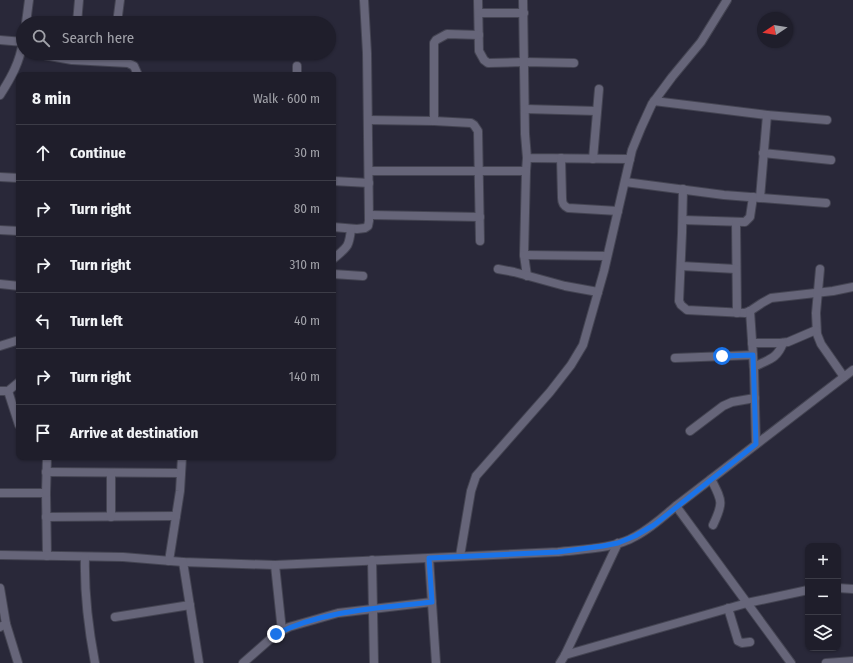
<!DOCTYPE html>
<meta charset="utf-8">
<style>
:root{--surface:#1f1e2b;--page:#272733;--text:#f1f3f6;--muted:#a1a2a9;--line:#3c3c47}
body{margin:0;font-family:"Fira Sans Condensed",sans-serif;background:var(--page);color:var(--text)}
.controls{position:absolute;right:12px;bottom:12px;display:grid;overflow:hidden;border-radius:8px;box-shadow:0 1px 3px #0004}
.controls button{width:36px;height:36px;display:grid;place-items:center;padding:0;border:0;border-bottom:1px solid var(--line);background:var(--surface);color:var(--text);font:20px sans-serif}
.compass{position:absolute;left:757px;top:12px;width:36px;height:36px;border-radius:50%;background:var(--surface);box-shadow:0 1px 3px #0004;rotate:258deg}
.stop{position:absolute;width:12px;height:12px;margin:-9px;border:3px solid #1a73e8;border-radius:50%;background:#fff}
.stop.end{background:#1a73e8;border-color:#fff;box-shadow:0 1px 4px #0008}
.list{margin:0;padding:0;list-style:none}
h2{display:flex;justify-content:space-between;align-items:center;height:52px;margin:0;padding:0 16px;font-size:17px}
h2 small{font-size:13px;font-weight:400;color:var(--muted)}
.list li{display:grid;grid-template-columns:26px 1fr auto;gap:12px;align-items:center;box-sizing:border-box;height:56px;padding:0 16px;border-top:1px solid var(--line)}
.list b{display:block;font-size:15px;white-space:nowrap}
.list em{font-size:13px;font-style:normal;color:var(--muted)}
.icon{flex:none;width:22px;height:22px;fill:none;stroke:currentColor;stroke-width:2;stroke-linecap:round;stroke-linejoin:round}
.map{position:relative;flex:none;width:853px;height:663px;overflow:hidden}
.search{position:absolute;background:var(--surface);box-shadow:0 1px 3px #0004;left:16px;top:16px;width:320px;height:44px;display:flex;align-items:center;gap:10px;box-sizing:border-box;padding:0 14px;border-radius:22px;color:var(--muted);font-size:15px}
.panel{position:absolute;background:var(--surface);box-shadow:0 1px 3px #0004;left:16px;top:72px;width:320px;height:388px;border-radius:8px}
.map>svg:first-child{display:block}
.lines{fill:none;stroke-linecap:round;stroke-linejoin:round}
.minor-casing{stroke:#444452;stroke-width:10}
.minor{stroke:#666579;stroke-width:8}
.route{stroke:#1a73e8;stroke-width:5}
</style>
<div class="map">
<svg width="853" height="663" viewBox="0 0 853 663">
<rect width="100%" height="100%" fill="#292839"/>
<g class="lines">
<g class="minor-casing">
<g id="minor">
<polyline points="478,0 479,51 484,60 488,63 524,62 574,63"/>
<polyline points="523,0 525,134 527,158 630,159"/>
<polyline points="479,13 524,13"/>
<polyline points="26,23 29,0"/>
<polyline points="77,23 79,0"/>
<polyline points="117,23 120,0"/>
<polyline points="0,40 23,42"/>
<polyline points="33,53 72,60 128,63 134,66 138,75"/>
<polyline points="297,75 297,66"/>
<path d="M0 95C11 78 20 62 23 41"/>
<polyline points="654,101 767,115 827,120"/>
<polyline points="525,109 597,111"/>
<polyline points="368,120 434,121 471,123 474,125 478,131 480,241"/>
<polyline points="434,121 434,43 436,40 447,34 479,35"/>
<polyline points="763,153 831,160"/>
<path d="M561 158 562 198C562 204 564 206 568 208L618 211"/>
<polyline points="593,159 599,89"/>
<polyline points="369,171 526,171 527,158"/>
<polyline points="526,171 524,255 527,276"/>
<polyline points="0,177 19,178"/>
<polyline points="333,181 369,183"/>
<polyline points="625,182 724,195 826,203"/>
<polyline points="683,189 682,233 679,301 681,305 687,310 745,313 750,311 762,303 771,298 833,291 853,287"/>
<polyline points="760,198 767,115"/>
<polyline points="370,215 480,217"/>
<polyline points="683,220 745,222 750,217 753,197"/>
<polyline points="736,222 737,313"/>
<polyline points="333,227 357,229 365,228 368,226 369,221 367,53 364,0"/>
<polyline points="0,230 19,231"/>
<polyline points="524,255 607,256"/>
<path d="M333 259C347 247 349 248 351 229"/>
<polyline points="681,266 736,269"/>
<polyline points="498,269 514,272 565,286 598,292"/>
<polyline points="820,269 816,313 817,334 821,344 844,377"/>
<polyline points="333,274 363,276"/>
<polyline points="0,284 19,286"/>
<polyline points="750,311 754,370 756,444"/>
<polyline points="752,343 780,343 788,342 816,330"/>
<polyline points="0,346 19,340"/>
<polyline points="675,358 753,355"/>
<path d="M754 367C769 359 777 359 783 343"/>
<polyline points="0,391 8,391 19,425"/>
<polyline points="8,391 19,382"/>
<polyline points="690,431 723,406 732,402 755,398"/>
<polyline points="46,472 181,473"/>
<path d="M711 479C722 501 724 502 713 525"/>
<polyline points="0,493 46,493 47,556"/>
<polyline points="46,493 47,457"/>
<polyline points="676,506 791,663"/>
<polyline points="46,517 176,516"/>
<polyline points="111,517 111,473"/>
<path d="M0 555 123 557 183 562 275 565 558 552C584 549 614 549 636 536 651 528 663 517 676 506L853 370"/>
<polyline points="460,556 471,491 476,476 550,392 571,365 583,345 604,271 632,150 641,128 652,104 672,77 701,42 727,0"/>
<path d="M85 557C84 594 88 626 95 663"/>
<polyline points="429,558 436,663"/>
<polyline points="372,560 374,663"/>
<polyline points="169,561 180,491 182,457"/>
<polyline points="183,562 199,663"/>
<polyline points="275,565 282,631"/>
<polyline points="0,588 6,624 0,627"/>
<polyline points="838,588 853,589"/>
<polyline points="728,608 738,641 742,643 750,642"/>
<polyline points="115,617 190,605"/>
<polyline points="6,624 18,663"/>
<polyline points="565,655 747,603 808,590"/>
<polyline points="243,663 276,634 289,627 338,613 432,602"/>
<polyline points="560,663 565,655 618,543"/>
<polyline points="826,663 853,661"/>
</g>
</g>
<use href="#minor" class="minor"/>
</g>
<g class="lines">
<path class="route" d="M276 634C324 610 380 608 432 602L429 558 558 552 603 546 618 543 635 536 654 525 756 444 753 355 722 356"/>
</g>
</svg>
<div class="controls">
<button>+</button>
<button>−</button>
<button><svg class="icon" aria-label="layers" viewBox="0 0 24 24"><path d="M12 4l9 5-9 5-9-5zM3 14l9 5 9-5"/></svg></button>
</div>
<svg class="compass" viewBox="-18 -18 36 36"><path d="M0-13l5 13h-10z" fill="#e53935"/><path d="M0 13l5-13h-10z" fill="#a1a2a9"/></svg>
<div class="stop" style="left:722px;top:356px"></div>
<div class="stop end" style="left:276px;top:634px"></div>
<div class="search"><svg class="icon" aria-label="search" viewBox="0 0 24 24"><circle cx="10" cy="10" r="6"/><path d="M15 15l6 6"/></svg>Search here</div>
<section class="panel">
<h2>8 min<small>Walk · 600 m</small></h2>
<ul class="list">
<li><svg class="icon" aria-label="ahead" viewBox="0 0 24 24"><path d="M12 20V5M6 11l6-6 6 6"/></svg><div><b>Continue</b></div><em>30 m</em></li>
<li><svg class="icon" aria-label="right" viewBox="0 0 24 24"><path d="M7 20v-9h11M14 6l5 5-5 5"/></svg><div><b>Turn right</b></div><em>80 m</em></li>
<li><svg class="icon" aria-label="right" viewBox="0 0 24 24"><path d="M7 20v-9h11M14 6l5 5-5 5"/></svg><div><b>Turn right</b></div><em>310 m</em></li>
<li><svg class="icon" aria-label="left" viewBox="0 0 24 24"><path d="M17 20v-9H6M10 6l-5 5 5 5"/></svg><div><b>Turn left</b></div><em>40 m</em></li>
<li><svg class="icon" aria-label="right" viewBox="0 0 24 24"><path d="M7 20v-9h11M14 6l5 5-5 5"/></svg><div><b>Turn right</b></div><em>140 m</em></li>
<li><svg class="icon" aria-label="arrive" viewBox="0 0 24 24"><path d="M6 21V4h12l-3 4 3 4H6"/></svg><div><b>Arrive at destination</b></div></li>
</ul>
</section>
</div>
